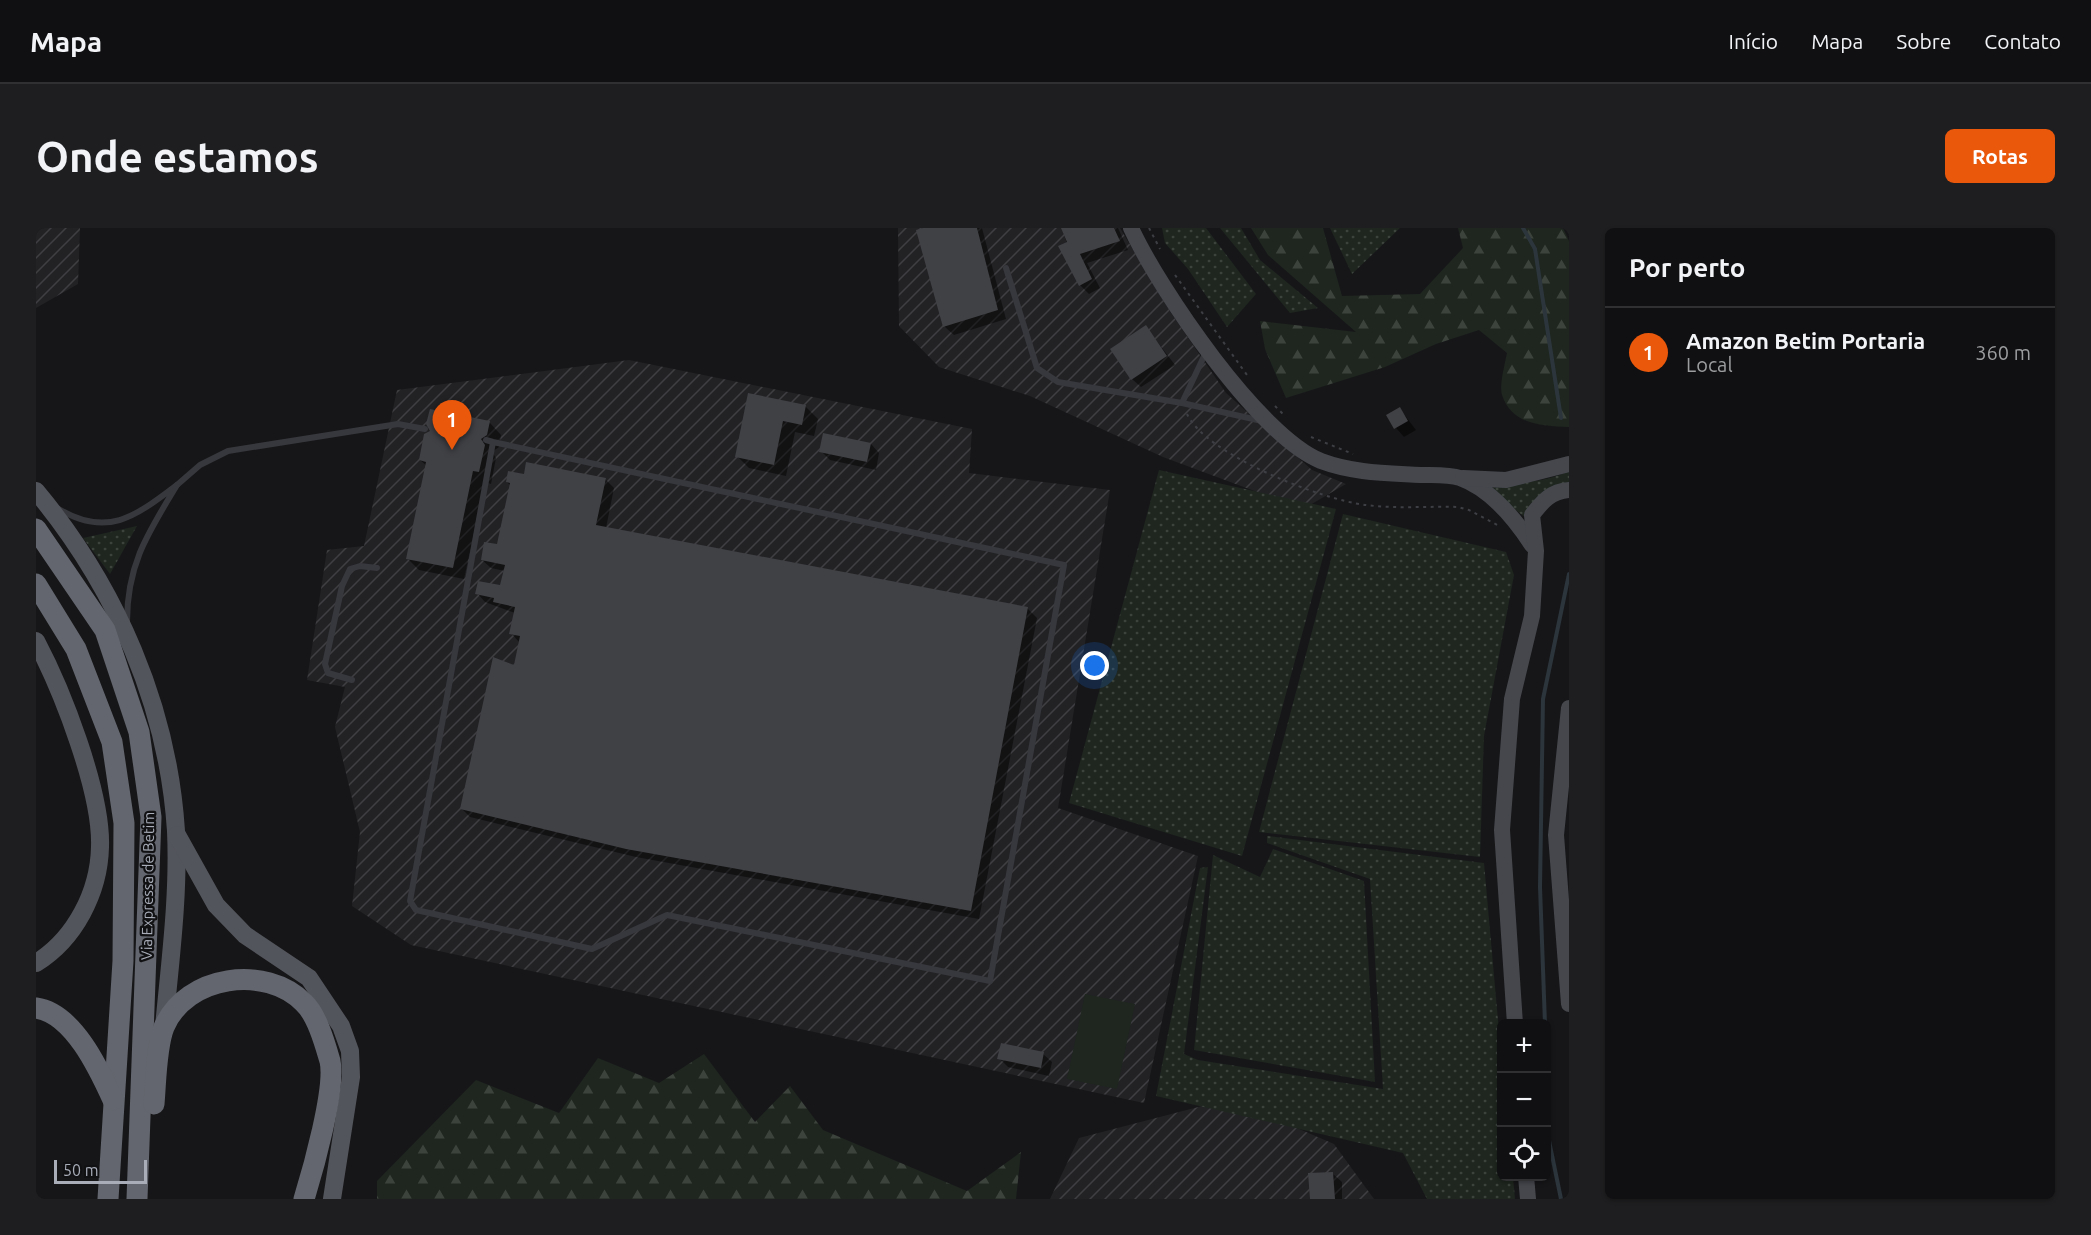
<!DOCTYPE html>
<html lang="pt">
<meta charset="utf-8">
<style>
:root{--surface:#101012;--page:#1e1e20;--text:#f1f3f6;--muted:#9c9d9f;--line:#303032;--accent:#ea580c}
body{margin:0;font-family:Ubuntu,sans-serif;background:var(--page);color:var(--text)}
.controls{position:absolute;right:18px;bottom:18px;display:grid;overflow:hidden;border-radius:9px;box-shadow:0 2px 4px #0004}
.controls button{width:54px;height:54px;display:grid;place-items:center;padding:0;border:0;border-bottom:2px solid var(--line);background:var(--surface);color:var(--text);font:30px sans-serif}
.scale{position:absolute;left:18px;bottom:15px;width:93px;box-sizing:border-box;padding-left:6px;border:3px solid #a8adb8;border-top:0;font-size:16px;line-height:21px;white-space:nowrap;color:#a8adb8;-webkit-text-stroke:4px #111113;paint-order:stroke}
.you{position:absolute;left:1059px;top:438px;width:21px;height:21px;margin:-15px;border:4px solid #fff;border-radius:50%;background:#1a73e8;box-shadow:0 0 0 9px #1a73e833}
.badge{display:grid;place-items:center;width:39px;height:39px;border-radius:50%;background:var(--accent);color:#fff;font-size:20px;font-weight:700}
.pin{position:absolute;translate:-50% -50px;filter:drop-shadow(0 2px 3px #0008)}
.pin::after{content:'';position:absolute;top:32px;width:21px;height:18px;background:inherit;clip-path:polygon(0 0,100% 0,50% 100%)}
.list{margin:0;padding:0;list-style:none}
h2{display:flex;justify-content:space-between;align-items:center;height:78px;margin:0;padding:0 24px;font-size:26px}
h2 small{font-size:20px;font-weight:400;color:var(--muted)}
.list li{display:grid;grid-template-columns:39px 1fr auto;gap:18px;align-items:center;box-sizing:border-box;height:90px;padding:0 24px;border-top:2px solid var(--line)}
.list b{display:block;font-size:22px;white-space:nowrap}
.list p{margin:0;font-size:20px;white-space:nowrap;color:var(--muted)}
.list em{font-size:20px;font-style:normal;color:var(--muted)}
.icon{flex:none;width:33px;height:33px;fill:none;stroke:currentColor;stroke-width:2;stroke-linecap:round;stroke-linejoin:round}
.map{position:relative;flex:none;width:1533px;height:971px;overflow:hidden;border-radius:9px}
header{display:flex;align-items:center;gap:36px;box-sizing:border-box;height:84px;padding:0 30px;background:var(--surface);border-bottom:2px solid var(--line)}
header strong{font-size:28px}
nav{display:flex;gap:33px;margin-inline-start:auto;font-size:21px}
.intro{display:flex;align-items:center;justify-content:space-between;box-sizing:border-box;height:144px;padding:0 36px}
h1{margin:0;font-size:42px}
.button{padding:15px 27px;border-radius:9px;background:var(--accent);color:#fff;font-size:21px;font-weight:700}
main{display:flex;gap:36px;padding:0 36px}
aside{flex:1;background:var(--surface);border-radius:9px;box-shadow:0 2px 4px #0004}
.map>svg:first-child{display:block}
.industrial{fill:url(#industrial-furrows)}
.grass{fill:url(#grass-dots)}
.forest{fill:url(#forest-firs)}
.garden{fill:#1e261f}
.shadow{fill:#0007}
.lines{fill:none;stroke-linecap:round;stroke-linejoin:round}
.stream{stroke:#2c353c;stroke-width:4}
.building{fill:#404145}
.path{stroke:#3d3f44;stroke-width:2;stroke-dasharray:3 4.5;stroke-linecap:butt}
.lane{stroke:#37383d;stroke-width:6}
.secondary{stroke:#45474d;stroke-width:16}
.primary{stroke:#53555c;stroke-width:18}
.highway{stroke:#63666e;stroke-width:21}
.labels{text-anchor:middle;stroke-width:4.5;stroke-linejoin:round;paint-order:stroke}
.street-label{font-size:15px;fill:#a8adb8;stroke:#111113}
</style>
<header>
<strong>Mapa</strong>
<nav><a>Início</a><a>Mapa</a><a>Sobre</a><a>Contato</a></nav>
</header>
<div class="intro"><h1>Onde estamos</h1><a class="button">Rotas</a></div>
<main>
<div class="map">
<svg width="1533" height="971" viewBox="0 0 1533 971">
<defs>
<pattern id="industrial-furrows" width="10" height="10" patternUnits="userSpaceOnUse" patternTransform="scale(1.5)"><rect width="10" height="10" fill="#222225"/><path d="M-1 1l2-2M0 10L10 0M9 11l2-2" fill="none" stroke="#3f3f43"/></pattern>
<pattern id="grass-dots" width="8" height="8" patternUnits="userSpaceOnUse" patternTransform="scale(1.5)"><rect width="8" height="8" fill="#1e261f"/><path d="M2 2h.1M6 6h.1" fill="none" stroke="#3c433d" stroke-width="1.8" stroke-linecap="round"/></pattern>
<pattern id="forest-firs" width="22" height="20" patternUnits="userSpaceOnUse" patternTransform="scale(1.5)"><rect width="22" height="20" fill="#1e261f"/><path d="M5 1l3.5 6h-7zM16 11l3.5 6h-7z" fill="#3c433d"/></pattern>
</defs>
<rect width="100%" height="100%" fill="#161618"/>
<g class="industrial">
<polygon points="0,0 44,0 42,56 0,80"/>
<polygon points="862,0 1084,0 1135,85 1190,165 1276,242 1310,256 1267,281 1127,229 994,168 903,139 863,98"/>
<polygon points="593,132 936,201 933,245 1074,262 1022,580 1162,628 1108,875 375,717 316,678 324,604 299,499 309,459 271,452 291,322 328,318 361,162"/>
<polygon points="1193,871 1298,916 1338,971 1014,971 1043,910"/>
</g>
<g class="grass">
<polygon points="1126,0 1170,0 1220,66 1191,99 1152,41 1129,15"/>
<polygon points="1184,0 1205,0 1224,32 1282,80 1254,85"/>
<polygon points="1294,0 1364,0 1316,46"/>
<polygon points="1123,242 1300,281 1206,628 1033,575"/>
<path d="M1533 243V257L1490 290 1446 256C1476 256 1505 256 1533 243Z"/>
<polygon points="1307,286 1470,324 1478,347 1448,508 1444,629 1223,604"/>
<polygon points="101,298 74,346 47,310"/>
<polygon points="1231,608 1448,635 1465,826 1466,948 1477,949 1479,971 1391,971 1367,925 1120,868 1164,640 1172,639 1148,826 1162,832 1347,861 1334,651 1231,615"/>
<polygon points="1237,621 1328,653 1339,854 1158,822 1177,627 1224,649"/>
</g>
<g class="forest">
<path d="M1215 0H1287L1306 68 1384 66 1427 20 1422 0H1527L1533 13V199C1506 198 1476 197 1466 167 1463 157 1469 136 1471 125L1443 102 1400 116 1349 139 1250 170 1229 121 1224 93 1320 104 1232 27Z"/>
<polygon points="668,826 719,894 754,858 787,902 931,963 985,924 980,971 341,971 341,953 440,852 523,885 562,830 623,855"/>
</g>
<polygon class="garden" points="1049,766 1099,776 1081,861 1031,851"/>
<g class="shadow">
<polygon points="893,0 946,0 970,91 918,107 909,99 882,3"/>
<polygon points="1026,0 1082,0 1092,22 1051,35 1064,60 1053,66 1044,57"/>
<polygon points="1110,99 1139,137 1105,159 1096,151"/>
<polygon points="714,167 770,179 782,191 778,208 759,204 750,248 713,240 701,228"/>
<polygon points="1364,181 1380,202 1368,209 1360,200"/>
<polygon points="454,195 465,207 463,219 456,224 460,230 455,256 449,254 428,351 383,342 371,330 391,238 384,232"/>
<polygon points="835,216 843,225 840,242 794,232 785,223"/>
<polygon points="489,248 569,251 578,260 570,300 992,381 1001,390 943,691 600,629 434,589 426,581 479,439 484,415 475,405 479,385 449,374 441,365 466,358 469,343 455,340 446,332 463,318 475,258 471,254"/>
<polygon points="1007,826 1016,834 1013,848 972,839 963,830"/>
<polygon points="1297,946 1306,954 1306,971 1275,971"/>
</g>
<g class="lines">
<g class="stream">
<polyline points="1487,0 1499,21 1525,190"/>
<polyline points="1509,796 1504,659 1507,471 1533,346"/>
<polyline points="1510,853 1512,908 1525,971"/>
</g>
</g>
<g class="building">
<polygon points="887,0 941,0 962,82 907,99 880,2"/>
<polygon points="1025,0 1078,0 1084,13 1044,26 1056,51 1043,58 1022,18 1031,14"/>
<polygon points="1110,97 1131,128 1095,152 1074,121"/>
<polygon points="712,165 770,177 766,197 747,193 738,237 699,229"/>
<polygon points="1364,179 1372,193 1358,201 1350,187"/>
<polygon points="394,181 454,193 451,207 445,211 449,217 443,244 437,243 417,340 370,331 390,234 383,232 388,206 394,203 390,196"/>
<polygon points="787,205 835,215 831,234 783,224"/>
<polygon points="490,234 570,250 560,297 992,379 935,683 590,621 424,581 457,429 478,437 484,408 473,406 479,379 457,374 458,370 439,366 442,353 464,357 469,337 445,332 448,314 461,316 474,255 470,254 472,243 488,246"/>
<polygon points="965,815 1008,824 1005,840 961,831"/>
<polygon points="1297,944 1299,971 1274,971 1272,945"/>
</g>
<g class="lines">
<g class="path">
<polyline points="1113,0 1124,21"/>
<polyline points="1139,47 1211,147"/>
<polyline points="1239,178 1248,187"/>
<path d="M1151 186C1170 227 1286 272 1330 277 1360 281 1392 278 1422 279L1433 282 1465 299"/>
<polyline points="1275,209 1317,226"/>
</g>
<g class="lane">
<polyline points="970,40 1001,140 1022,154 1146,175 1226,193"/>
<polyline points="1146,175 1170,124"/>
<polyline points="450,212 457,214 1028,337 954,753 631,687 556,721 380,682 374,673 457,214"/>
<polyline points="141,257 164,237 192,223 362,196 389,201"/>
<path d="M21 280C71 311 100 288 141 257 112 305 91 336 91 394"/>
<polyline points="316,452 292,445 289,436 306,358 314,341 324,338 341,340"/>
</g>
<g class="secondary">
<path d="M1095 0C1123 61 1223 208 1285 233 1317 245 1350 245 1384 247 1396 247 1413 246 1424 250 1455 261 1479 291 1496 317"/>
<polyline points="1427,250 1470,252 1533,236"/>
<polyline points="1533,480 1520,607 1533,776"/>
<path d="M1479 796 1466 602 1476 471 1496 388 1500 323 1496 287C1506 274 1515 263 1533 262"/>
<polyline points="1490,948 1492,971"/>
</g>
<g class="primary">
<path d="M0 263C80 359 132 478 140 603 143 668 134 734 128 799"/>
<path d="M0 413C26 462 66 564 64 619 63 664 39 711 0 735"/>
<polyline points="141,607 180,677 209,707 273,750 305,798 314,823 315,849 296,971"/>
</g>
<g class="highway">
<polyline points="0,301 69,402 103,504 115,589 101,971"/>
<polyline points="0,356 40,421 76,514 88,595 87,733 72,971"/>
<path d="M0 780C37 785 63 841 77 872"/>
<path d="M118 876C120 854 120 819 128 799 150 747 230 736 268 775 281 787 289 816 294 833 300 860 277 942 268 971"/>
</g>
</g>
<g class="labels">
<g class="street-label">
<text transform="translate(112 658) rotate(-89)" y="5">Via Expressa de Betim</text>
</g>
</g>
</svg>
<div class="controls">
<button>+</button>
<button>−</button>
<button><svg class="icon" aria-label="locate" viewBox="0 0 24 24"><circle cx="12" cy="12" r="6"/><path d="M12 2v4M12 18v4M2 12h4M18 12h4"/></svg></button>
</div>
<div class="scale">50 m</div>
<div class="you"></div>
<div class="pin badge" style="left:416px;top:222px">1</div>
</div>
<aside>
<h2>Por perto<small></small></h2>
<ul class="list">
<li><span class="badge">1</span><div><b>Amazon Betim Portaria</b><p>Local</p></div><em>360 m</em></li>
</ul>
</aside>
</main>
